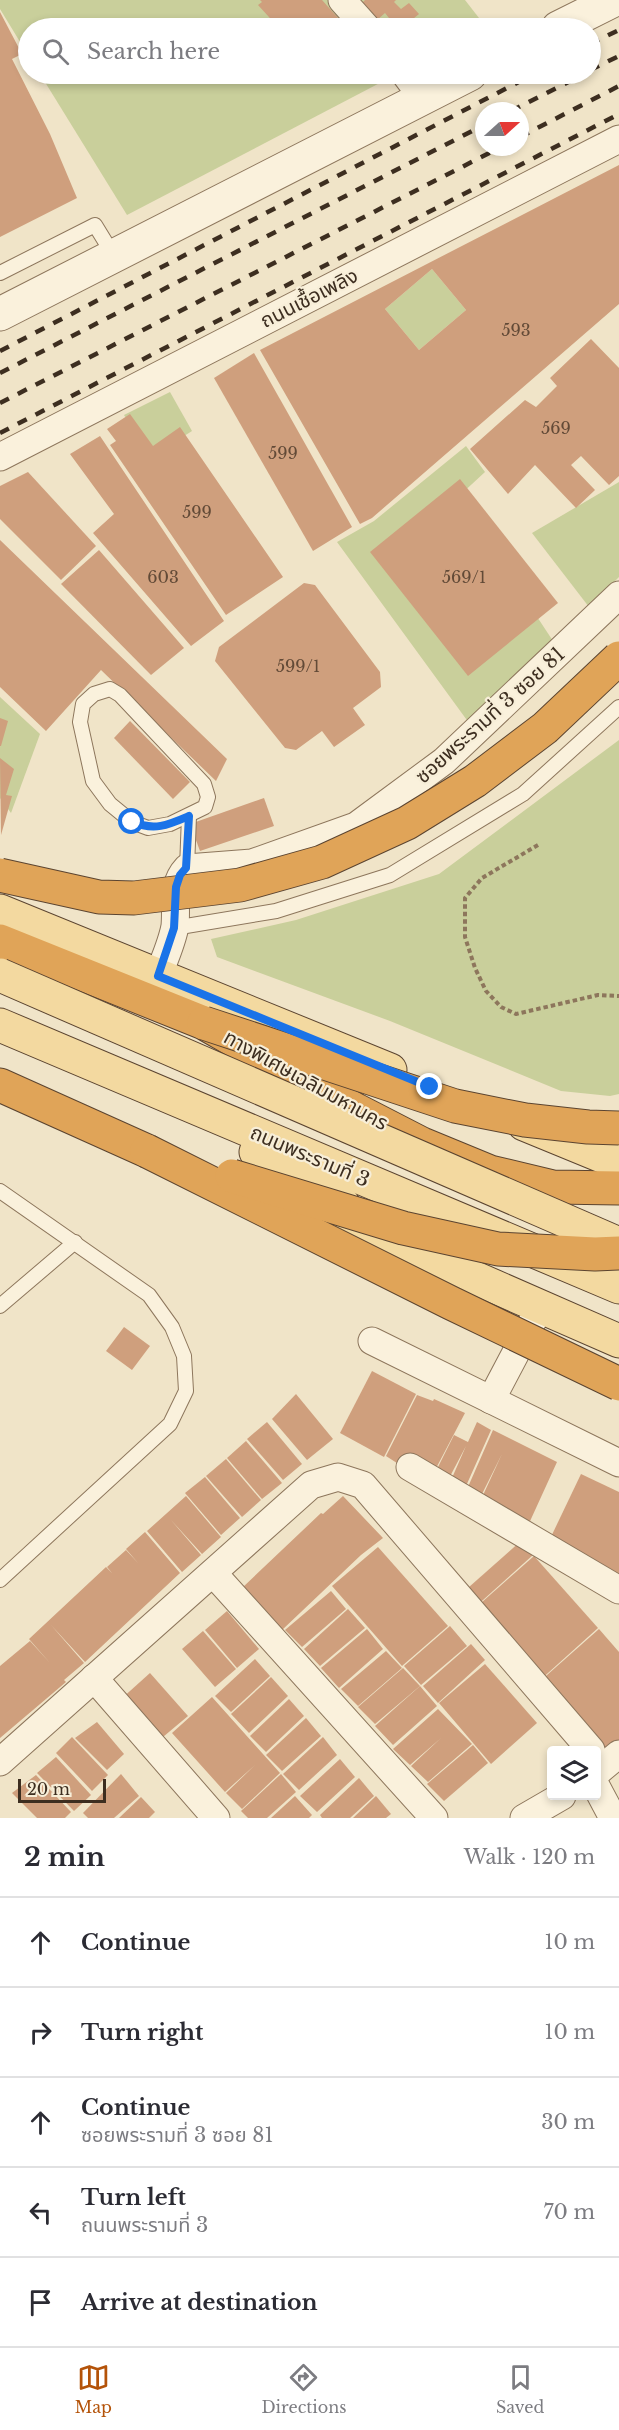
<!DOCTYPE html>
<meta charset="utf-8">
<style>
:root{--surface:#fff;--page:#f2f2f3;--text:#2b2b33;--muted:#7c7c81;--line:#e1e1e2;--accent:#b45309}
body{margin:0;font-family:"Libre Baskerville","Noto Sans Thai",serif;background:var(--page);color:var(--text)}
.controls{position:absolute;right:18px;bottom:18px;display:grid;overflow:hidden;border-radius:6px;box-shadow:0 3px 9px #0003}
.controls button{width:54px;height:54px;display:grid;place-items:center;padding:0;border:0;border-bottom:2px solid var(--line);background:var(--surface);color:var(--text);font:30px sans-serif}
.compass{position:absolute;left:475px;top:102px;width:54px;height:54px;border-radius:50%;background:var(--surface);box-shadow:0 3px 9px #0003;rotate:69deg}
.scale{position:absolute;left:18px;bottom:15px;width:88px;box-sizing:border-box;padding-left:6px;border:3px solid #3d2e20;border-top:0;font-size:16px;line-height:21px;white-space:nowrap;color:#3d2e20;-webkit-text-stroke:4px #f7eed8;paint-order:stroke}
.stop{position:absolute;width:18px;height:18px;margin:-14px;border:4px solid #1a73e8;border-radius:50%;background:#fff}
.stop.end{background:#1a73e8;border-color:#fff;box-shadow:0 2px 6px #0008}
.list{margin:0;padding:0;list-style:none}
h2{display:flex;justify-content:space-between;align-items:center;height:78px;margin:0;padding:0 24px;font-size:26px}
h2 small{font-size:20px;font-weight:400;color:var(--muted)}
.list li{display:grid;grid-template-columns:39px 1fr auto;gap:18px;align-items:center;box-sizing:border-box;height:90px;padding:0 24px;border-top:2px solid var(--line)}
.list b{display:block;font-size:22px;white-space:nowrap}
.list p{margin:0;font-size:20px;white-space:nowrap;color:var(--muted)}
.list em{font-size:20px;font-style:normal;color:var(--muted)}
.icon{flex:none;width:33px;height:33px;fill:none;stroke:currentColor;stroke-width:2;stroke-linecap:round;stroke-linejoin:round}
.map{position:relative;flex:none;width:619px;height:1818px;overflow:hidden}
.search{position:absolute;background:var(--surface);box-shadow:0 3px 9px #0003;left:18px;right:18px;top:18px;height:66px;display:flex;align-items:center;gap:15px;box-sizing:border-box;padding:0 21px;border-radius:33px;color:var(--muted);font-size:22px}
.sheet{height:528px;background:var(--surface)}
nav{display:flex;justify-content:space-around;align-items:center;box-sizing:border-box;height:84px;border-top:2px solid var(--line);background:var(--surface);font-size:16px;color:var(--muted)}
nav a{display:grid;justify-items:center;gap:3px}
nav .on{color:var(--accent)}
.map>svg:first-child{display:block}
.green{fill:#c9cf9b}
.building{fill:#cf9f7d;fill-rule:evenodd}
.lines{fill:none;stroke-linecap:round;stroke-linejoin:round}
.service-casing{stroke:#8d765c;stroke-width:16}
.minor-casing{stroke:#8d765c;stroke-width:29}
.tertiary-casing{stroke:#8d765c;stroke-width:35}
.primary-casing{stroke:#5b4430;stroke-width:35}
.motorway-casing{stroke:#5b4430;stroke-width:35}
.path{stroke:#8d765c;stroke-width:4;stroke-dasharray:4.5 3;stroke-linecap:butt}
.service{stroke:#faf1dc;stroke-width:14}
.minor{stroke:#faf1dc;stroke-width:27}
.tertiary{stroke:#faf1dc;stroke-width:33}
.primary{stroke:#f3d9a0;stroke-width:33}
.motorway{stroke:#e0a458;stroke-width:33}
.rail{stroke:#3d2e20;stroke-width:4.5;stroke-dasharray:10 10;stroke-linecap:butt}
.primary-bridge-casing{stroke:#5b4430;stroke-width:35;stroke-linecap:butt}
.motorway-bridge-casing{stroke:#5b4430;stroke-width:35;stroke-linecap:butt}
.primary-bridge{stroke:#f3d9a0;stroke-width:33}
.motorway-bridge{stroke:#e0a458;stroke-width:33}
.route{stroke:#1a73e8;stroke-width:8}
.labels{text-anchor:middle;stroke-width:4.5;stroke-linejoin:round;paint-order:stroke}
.number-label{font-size:16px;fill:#624a37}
.street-label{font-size:20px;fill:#3d2e20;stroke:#f7eed8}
</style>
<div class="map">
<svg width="619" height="1818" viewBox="0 0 619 1818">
<rect width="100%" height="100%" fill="#f0e4c8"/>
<g class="green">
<polygon points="0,0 331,0 357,28 28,28 28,55 0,9"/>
<polygon points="356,0 465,0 486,27 381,28"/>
<polygon points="40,74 397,74 127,215"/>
<polygon points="432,269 466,310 419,350 385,309"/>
<polygon points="170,392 192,431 151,457 124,415"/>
<polygon points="466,446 485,472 458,497 553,641 469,723 337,542 374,521"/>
<polygon points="619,482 619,577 589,607 532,533"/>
<polygon points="0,697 40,734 11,813 0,798"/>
<polygon points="619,740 619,1094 610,1096 561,1091 390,1021 217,957 211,939 296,920 439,874"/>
</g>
<g class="building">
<polygon points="260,0 322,0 347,28 279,28 258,5 262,2"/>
<polygon points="365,0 396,0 394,2 401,9 409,3 419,14 402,28 397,28 385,13 377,20 362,3"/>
<polygon points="0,12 22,54 12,59 50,134 77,198 0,237"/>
<path d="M619 165V304L372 518 360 524 260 350ZM432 269 466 310 419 350 385 309Z"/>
<polygon points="591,339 619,368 619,476 609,485 581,456 571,465 595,490 576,508 535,465 508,494 470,449 525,400 536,407 557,386 550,378"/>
<polygon points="254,353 352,527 313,551 214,378"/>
<polygon points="130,414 153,446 180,427 283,577 226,615 110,445 116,441 107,429"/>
<polygon points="100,436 224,621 191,646 93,533 114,514 70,454"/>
<polygon points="28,472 96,546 61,580 0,519 0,486"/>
<polygon points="460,479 558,603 468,676 370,552"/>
<polygon points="0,540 227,759 216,781 101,670 46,731 0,687"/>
<polygon points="99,550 184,648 151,675 61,584"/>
<polygon points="304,583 315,585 380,672 381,687 353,708 365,725 334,747 322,731 296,750 285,748 215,661 219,647"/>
<polygon points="0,718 8,721 1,746 0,746"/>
<polygon points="130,721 190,782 173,799 114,738"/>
<polygon points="0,758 14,769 6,795 12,796 1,835"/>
<polygon points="264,798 274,826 200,851 190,824"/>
<polygon points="124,1327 150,1346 132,1370 106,1351"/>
<polygon points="372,1371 416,1394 384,1457 340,1433"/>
<polygon points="296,1394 333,1439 307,1460 272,1419"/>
<polygon points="417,1395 433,1401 434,1399 465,1413 432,1476 400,1465 386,1456"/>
<polygon points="267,1422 302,1464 283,1480 247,1439"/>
<polygon points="477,1422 491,1430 462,1495 448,1487 466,1446 446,1484 433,1477 454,1435 468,1442"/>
<polygon points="493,1430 557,1462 526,1530 478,1506 502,1454 477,1504 464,1496"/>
<polygon points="246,1441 282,1483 262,1499 227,1458"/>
<polygon points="226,1459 261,1500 242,1517 206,1476"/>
<polygon points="581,1474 619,1492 619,1576 549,1541"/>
<polygon points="205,1477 240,1518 221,1535 185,1493"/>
<polygon points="186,1496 221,1537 202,1554 171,1520 201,1555 182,1572 147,1531"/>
<polygon points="343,1496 383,1538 361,1555 281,1631 242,1588 321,1513 323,1514"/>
<polygon points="145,1532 180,1573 85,1662 51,1625 84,1663 64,1680 66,1682 0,1738 0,1666 30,1641 50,1663 29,1639 106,1567 112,1573 107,1567 126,1550 138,1563 126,1549"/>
<polygon points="521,1541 533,1555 473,1609 460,1595"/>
<polygon points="378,1547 448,1626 402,1666 332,1586"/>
<polygon points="534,1556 598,1628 538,1682 473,1610"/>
<polygon points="331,1591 346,1609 302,1647 285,1630"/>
<polygon points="348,1609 365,1628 320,1666 304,1649"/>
<polygon points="227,1611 259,1649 237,1668 205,1630"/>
<polygon points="450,1626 467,1646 421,1685 404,1666"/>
<polygon points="367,1629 383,1649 339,1688 321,1668"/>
<polygon points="599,1629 619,1652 619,1740 602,1755 538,1683"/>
<polygon points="203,1631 236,1669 215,1687 182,1649"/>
<polygon points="471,1644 485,1660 438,1703 423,1686"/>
<polygon points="386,1651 402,1668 358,1706 341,1689"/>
<polygon points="255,1659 270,1676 231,1712 215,1696"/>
<polygon points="485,1664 537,1723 491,1764 439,1703"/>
<polygon points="403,1668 420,1686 375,1724 358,1707"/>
<polygon points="150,1673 188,1716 157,1742 120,1700"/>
<polygon points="271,1677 288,1696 249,1733 231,1714"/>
<polygon points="420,1686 437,1706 393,1745 375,1726"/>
<polygon points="212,1697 280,1773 242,1809 226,1793 255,1765 225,1792 172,1733"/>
<polygon points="289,1699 304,1716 266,1752 250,1736"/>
<polygon points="438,1709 472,1744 428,1782 411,1766 441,1738 410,1765 393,1749"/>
<polygon points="306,1718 321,1736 282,1771 266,1755"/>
<polygon points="97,1722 124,1754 107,1770 75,1738"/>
<polygon points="72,1737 108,1775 92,1791 56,1753"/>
<polygon points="323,1737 337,1755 299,1790 283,1774"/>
<polygon points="473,1745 488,1763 444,1801 427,1784"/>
<polygon points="56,1757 91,1795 74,1811 37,1773"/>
<polygon points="340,1759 355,1777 317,1812 300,1796"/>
<polygon points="121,1774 139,1796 114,1818 88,1818 83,1813"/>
<polygon points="281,1774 296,1792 267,1818 248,1818 241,1811"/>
<polygon points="36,1775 71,1812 65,1818 37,1818 12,1793"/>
<polygon points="359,1778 374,1796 350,1818 322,1818 320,1815"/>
<polygon points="295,1796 312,1815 309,1818 271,1818"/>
<polygon points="376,1796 391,1814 386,1818 353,1818"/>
<polygon points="141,1797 155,1812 149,1818 119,1818"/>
</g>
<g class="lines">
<g class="service-casing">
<g id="service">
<polyline points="0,273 95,225 114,256"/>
<polygon points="110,689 120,695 204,784 208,797 205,807 170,824 148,828 132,822 110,804 93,781 80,722 83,704 94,694"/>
<polyline points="187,868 189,816"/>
<polyline points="174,928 276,911 390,875 523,794 619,707"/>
<polyline points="0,1191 149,1295 172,1327 184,1356 186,1391 170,1424 0,1580"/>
<polyline points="0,1306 75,1242"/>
</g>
</g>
<g class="minor-casing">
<g id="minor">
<polyline points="342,0 367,28"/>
<polyline points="405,74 423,98"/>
<polyline points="0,457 619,139"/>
<path d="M158 976C164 960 172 943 175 926 177 905 171 885 187 868L252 863 356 826 444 761 619 595"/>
<polyline points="372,1341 619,1463"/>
<polyline points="491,1400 540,1307"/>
<polyline points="410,1467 619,1590"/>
<polyline points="213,1573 434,1818"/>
<polyline points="94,1678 216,1818"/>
<polyline points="0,1762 311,1485 338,1477 363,1485 591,1750"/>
<polyline points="596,1773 619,1754"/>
<polyline points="596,1786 613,1818"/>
<polyline points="524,1818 562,1796"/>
</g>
</g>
<g class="tertiary-casing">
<g id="tertiary">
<polyline points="558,28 614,0"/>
<polyline points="0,314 470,74"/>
</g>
</g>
<g class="primary-casing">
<g id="primary">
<polyline points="0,911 390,1070"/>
<polyline points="0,1025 619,1287"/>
<polyline points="524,1124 619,1163"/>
<polyline points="256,1152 343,1204"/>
<polyline points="290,1208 450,1267 619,1341"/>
</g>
</g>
<g class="motorway-casing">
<g id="motorway">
<polyline points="0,941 204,1023 356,1110 422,1144 490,1172 553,1187 619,1188"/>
<polyline points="0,1085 147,1151"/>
</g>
</g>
<polyline class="path" points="538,845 482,878 465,898 465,937 475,968 486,991 501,1007 516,1014 598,995 619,996"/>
<use href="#service" class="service"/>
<use href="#minor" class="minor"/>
<use href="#tertiary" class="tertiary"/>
<use href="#primary" class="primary"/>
<use href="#motorway" class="motorway"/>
<g class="rail">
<polyline points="590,44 619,30"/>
<polyline points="590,70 619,56"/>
<polyline points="511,111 584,74"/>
<polyline points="520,137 619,86"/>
<polyline points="0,351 534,74"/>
<polyline points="0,373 484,125"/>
<polyline points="0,403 501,147"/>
<polyline points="0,433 619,114"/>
</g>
<g class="primary-bridge-casing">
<polyline id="primary-bridge" points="0,975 619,1244"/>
</g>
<g class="motorway-bridge-casing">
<g id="motorway-bridge">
<polyline points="0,875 99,897 134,898 240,885 322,862 407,823 475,781 545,728 619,658"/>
<polyline points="204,1023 455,1106 525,1120 588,1127 619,1128"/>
<polyline points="147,1151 451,1303 619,1384"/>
<polyline points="232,1176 403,1228 498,1249 595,1254 619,1253"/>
</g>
</g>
<use href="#primary-bridge" class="primary-bridge"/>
<use href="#motorway-bridge" class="motorway-bridge"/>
</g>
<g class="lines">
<path class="route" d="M132 822C155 831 168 825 189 816L186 868 180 875 176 887 174 928 158 976 430 1087"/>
</g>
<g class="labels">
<g class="number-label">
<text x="516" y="336">593</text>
<text x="556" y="434">569</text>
<text x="283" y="459">599</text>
<text x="197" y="518">599</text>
<text x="163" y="583">603</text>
<text x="464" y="583">569/1</text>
<text x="298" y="672">599/1</text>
</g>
<g class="street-label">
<text transform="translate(309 298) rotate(-27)" y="7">ถนนเชื้อเพลิง</text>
<text transform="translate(490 715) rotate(-42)" y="7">ซอยพระรามที่ 3 ซอย 81</text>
<text transform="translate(306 1080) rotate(29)" y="7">ทางพิเศษเฉลิมมหานคร</text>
<text transform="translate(310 1156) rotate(23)" y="7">ถนนพระรามที่ 3</text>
</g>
</g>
</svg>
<div class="controls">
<button><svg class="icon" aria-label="layers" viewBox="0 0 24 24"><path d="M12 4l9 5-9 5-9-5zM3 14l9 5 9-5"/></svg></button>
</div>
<svg class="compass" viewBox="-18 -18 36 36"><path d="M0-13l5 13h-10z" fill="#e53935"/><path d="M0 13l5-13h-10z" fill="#7c7c81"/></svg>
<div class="scale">20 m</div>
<div class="stop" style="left:132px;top:822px"></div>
<div class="stop end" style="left:430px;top:1087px"></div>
<div class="search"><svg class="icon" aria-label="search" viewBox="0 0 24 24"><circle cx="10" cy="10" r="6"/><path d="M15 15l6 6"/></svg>Search here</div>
</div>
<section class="sheet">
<h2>2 min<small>Walk · 120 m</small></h2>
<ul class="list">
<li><svg class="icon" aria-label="ahead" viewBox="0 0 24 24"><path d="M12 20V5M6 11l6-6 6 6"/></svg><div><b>Continue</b></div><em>10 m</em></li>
<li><svg class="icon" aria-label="right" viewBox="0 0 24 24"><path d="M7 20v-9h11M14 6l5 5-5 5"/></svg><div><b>Turn right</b></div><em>10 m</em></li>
<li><svg class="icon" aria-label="ahead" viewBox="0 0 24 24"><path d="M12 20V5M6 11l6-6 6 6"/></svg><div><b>Continue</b><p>ซอยพระรามที่ 3 ซอย 81</p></div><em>30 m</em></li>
<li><svg class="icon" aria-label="left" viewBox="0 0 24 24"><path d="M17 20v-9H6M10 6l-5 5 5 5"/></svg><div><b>Turn left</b><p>ถนนพระรามที่ 3</p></div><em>70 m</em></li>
<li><svg class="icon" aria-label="arrive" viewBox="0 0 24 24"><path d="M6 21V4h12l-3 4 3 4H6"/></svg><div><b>Arrive at destination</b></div></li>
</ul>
</section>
<nav>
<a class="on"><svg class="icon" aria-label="map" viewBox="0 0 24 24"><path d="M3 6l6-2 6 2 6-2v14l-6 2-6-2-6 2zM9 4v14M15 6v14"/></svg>Map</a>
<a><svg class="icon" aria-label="directions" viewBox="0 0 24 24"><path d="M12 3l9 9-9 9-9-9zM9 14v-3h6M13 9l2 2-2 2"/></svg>Directions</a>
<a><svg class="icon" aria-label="saved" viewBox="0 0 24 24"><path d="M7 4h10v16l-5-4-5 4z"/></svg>Saved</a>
</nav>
